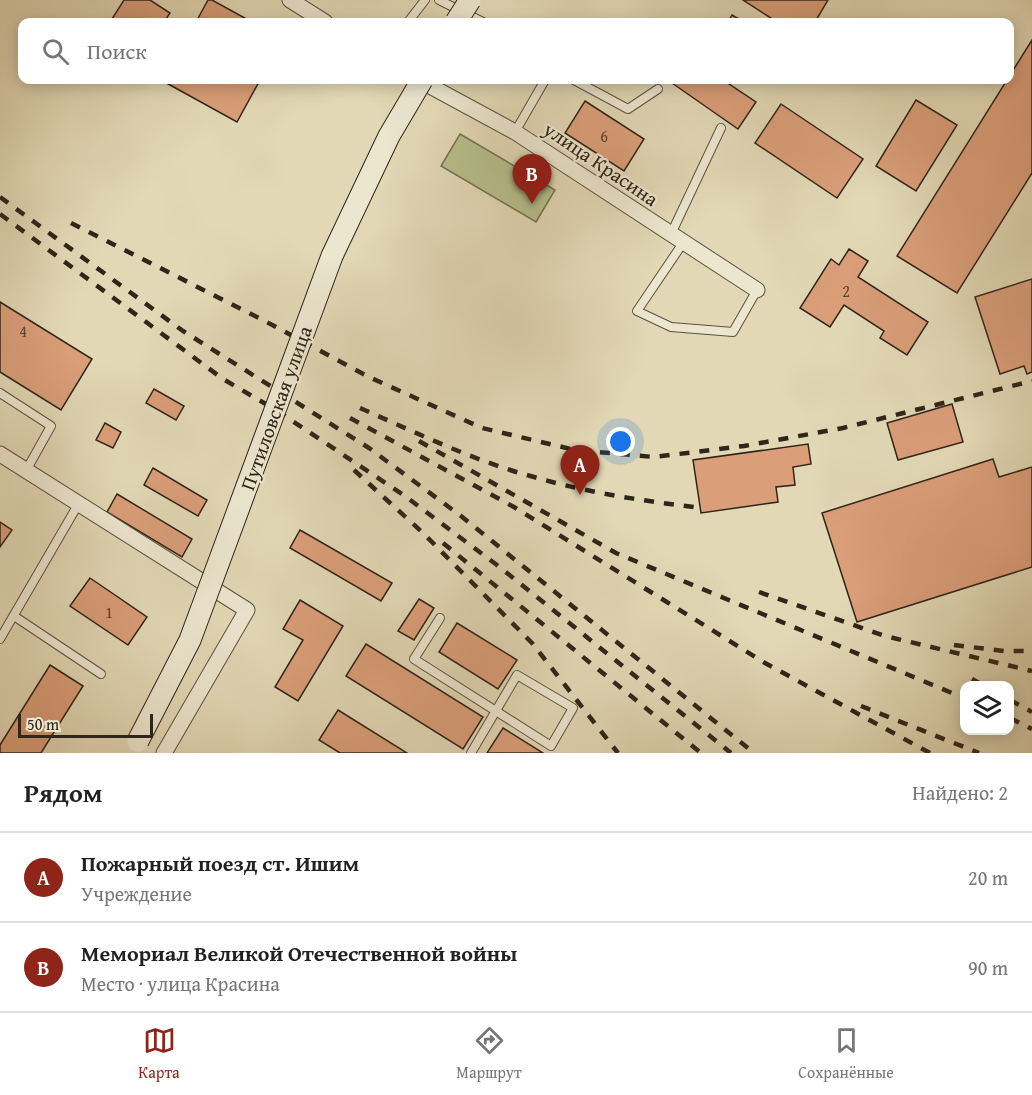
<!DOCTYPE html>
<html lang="ru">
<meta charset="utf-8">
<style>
:root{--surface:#fff;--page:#f6f6f6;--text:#222;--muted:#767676;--line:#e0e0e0;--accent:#8f2418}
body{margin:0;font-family:"Gentium Book Plus",serif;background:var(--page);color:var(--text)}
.controls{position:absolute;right:18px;bottom:18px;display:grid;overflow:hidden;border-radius:12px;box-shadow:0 3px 15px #0003}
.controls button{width:54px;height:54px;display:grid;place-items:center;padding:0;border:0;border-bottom:2px solid var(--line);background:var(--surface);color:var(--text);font:30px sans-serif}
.scale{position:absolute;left:18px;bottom:15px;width:135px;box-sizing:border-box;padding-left:6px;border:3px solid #2f2518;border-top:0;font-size:16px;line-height:21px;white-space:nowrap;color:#2f2518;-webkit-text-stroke:4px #ece6cf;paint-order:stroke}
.you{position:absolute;left:621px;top:442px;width:21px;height:21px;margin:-15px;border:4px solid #fff;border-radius:50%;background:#1a73e8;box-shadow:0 0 0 9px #1a73e833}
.badge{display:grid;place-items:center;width:39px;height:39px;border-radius:50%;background:var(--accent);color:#fff;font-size:20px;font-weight:700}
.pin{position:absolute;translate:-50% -50px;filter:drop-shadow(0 2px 3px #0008)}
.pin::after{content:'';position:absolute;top:32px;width:21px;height:18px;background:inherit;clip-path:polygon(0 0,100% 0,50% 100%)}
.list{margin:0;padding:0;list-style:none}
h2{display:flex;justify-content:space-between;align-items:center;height:78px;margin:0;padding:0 24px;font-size:26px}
h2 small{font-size:20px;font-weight:400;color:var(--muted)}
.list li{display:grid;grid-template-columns:39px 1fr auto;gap:18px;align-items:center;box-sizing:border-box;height:90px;padding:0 24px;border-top:2px solid var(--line)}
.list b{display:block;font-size:22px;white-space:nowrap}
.list p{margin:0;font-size:20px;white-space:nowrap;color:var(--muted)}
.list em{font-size:20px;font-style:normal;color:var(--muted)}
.icon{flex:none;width:33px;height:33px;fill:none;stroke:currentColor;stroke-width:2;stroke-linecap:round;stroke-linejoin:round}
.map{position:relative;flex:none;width:1032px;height:753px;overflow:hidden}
.search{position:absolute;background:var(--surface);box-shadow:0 3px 15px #0003;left:18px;right:18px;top:18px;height:66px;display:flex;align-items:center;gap:15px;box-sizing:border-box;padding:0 21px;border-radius:12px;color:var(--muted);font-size:22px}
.sheet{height:258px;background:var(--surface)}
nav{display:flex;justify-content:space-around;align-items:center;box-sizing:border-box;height:84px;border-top:2px solid var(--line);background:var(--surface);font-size:16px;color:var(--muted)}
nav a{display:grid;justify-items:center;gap:3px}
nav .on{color:var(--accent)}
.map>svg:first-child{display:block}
.green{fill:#b7be8b;stroke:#737252;stroke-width:1.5}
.building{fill:#da9e79;stroke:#2f2518;stroke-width:1.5}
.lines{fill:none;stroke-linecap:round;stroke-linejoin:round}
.lane-casing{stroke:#5c523f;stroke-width:10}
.street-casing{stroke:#5c523f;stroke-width:17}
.lane{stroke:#ece6cf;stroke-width:8}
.street{stroke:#ece6cf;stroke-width:15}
.rail{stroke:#2f2518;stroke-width:4.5;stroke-dasharray:10 10;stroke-linecap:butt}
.secondary-bridge-casing{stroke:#2f2518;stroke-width:23;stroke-linecap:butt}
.secondary-bridge{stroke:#ece6cf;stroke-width:21}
.labels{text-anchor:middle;stroke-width:4.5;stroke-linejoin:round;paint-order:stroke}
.number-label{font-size:16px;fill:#5a4330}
.street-label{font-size:20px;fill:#2f2518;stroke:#ece6cf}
</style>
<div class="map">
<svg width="1032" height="753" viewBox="0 0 1032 753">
<rect width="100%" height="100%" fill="#e2d8b5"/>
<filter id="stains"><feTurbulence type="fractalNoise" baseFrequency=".00333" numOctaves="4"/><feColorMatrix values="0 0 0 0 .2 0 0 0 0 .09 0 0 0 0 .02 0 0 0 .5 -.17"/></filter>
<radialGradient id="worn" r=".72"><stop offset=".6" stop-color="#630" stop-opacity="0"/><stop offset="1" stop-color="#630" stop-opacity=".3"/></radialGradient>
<polygon class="green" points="460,134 555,190 536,222 441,166"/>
<g class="building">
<polygon points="124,0 150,0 170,13 164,22 110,22"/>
<polygon points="208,0 212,0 252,22 196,22"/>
<polygon points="743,0 828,0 815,22 777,22"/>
<polygon points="732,15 744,22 728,22"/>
<polygon points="1032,40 1032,173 957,293 897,256"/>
<polygon points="161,80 260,80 237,122"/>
<polygon points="675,80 723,80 756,102 738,129 672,83"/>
<polygon points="916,100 957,125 916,191 876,166"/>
<polygon points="585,101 644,139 624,171 565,133"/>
<polygon points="781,104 863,159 837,198 755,143"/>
<polygon points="849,249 868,261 858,277 928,322 907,355 880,338 884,331 844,305 830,327 800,308 831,259 839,265"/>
<polygon points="1032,279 1032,372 1027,374 1024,366 1000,374 975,297"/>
<polygon points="0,302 92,359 61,410 0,372"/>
<polygon points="154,389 184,406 176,420 146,403"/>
<polygon points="952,404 963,442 898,460 887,423"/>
<polygon points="105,423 121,432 113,448 96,440"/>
<polygon points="808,444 811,464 793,467 795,485 776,487 778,502 701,513 693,460"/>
<polygon points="993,459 999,477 1032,467 1032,567 857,622 822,513"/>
<polygon points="153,468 207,500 198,516 144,485"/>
<polygon points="117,494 192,539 182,557 107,512"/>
<polygon points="0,522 12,530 0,547"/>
<polygon points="300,530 392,583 381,601 290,548"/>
<polygon points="90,578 147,617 128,645 70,606"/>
<polygon points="419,599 434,608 414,640 398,631"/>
<polygon points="300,600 343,626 298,701 275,687 303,640 283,629"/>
<polygon points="457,623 517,660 498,689 439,652"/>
<polygon points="366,644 483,717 463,749 346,676"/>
<polygon points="50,665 83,686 41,753 0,753 0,745"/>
<polygon points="338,710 407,753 340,753 319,740"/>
<polygon points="503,728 543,753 487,753"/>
</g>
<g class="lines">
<g class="lane-casing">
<g id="lane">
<polyline points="439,0 483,22"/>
<polyline points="408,22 425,0"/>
<polyline points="574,80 628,109 658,89"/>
<polyline points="515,132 545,80"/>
<polyline points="671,234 721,128"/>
<polyline points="683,243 637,311 671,327 733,332 757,290"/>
<polyline points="0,393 51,426 27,469"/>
<polyline points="14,616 101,674"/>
<polyline points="440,618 414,659 551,746 573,708 517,675 471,753"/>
<polyline points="0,639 79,503"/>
</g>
</g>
<g class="street-casing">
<g id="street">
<polyline points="290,0 325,22"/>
<polyline points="419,80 515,132 757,290"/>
<polyline points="0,454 247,610 164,753"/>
</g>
</g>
<use href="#lane" class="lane"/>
<use href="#street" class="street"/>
<g class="rail">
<polyline points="0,197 183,331 369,448 461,516 754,753"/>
<polyline points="0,214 223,379 276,410 405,496 497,565 731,753"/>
<polyline points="71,223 261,319 369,377 482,428 575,450 654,457 744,446 843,428 1032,381"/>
<path d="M360 408C417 433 474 461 534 477 588 493 645 501 701 508"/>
<polyline points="350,418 514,507 765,663 930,753"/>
<polyline points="419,441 616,553 964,698"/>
<polyline points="354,470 423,533 532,643 618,753"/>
<polyline points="443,543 701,753"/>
<polyline points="759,592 885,636 1032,671"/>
<polyline points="954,645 1004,651 1032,651"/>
<polyline points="972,679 984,686"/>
<polyline points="1010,700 1032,712"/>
<polyline points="861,706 979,753"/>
<polyline points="1010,718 1032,729"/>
</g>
<g class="secondary-bridge-casing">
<g id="secondary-bridge">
<polyline points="456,22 470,0"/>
<polyline points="138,741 190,640 332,256 389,136 422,80"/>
</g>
</g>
<use href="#secondary-bridge" class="secondary-bridge"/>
</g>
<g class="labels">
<g class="number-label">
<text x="604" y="142">6</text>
<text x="846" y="297">2</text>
<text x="23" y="337">4</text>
<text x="109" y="618">1</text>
</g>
<g class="street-label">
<text transform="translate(601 164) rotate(34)" y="7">улица Красина</text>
<text transform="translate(276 408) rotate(-70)" y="7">Путиловская улица</text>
</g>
</g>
<rect width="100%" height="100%" filter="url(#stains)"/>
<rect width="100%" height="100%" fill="url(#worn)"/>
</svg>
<div class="controls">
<button><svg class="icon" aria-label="layers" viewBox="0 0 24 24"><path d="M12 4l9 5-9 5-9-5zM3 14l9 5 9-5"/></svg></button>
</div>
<div class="scale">50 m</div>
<div class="you"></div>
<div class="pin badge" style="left:580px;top:495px">A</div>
<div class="pin badge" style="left:532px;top:204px">B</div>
<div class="search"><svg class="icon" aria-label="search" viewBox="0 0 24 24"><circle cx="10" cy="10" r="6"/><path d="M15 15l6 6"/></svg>Поиск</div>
</div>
<section class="sheet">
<h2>Рядом<small>Найдено: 2</small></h2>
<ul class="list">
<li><span class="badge">A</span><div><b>Пожарный поезд ст. Ишим</b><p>Учреждение</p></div><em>20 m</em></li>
<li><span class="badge">B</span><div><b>Мемориал Великой Отечественной войны</b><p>Место · улица Красина</p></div><em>90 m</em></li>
</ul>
</section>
<nav>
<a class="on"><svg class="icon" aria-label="map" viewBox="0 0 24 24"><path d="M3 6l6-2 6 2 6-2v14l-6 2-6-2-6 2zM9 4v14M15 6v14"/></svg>Карта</a>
<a><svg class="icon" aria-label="directions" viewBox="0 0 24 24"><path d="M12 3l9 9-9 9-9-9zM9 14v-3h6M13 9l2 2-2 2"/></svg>Маршрут</a>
<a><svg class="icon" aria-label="saved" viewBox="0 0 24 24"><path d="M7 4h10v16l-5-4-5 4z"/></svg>Сохранённые</a>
</nav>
